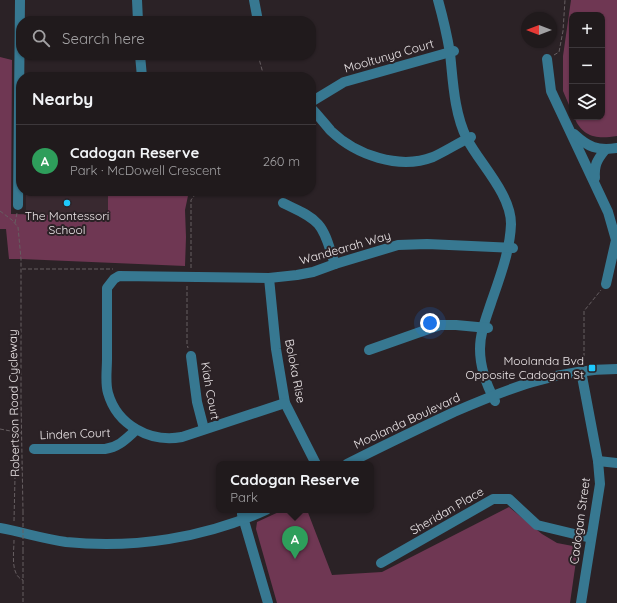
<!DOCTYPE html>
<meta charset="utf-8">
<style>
:root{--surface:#201a1c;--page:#2d2729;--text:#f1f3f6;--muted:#a2a1a3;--line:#3d383b;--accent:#1ec9fd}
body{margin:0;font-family:Quicksand,sans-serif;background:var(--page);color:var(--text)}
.controls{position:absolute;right:12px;top:12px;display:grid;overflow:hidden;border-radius:8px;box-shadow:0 1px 3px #0004}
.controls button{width:36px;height:36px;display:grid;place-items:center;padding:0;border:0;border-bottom:1px solid var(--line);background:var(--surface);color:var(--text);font:20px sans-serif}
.compass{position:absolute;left:521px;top:12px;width:36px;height:36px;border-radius:50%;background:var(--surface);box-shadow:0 1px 3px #0004;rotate:270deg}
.you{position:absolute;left:430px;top:323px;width:14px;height:14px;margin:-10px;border:3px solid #fff;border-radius:50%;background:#1a73e8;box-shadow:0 0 0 6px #1a73e833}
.badge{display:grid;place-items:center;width:26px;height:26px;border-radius:50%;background:var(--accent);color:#fff;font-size:13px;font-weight:700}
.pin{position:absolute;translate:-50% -33px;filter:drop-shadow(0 1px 2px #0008)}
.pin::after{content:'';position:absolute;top:21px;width:14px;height:12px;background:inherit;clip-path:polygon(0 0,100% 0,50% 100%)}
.popup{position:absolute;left:216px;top:461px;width:158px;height:52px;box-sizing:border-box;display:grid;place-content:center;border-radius:8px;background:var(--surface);filter:drop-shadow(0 1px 3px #0005);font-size:13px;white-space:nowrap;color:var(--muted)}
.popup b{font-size:15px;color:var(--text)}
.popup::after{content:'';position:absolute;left:50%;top:100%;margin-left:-8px;border:8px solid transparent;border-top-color:var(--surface)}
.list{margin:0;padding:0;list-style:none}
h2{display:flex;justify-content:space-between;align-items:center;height:52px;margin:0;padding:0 16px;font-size:17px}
h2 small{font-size:13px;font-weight:400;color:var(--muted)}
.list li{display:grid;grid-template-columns:26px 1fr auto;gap:12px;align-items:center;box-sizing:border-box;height:72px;padding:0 16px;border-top:1px solid var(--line)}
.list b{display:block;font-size:15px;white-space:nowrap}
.list p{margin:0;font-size:13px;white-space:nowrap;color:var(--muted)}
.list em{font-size:13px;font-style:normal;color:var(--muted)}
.icon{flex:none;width:22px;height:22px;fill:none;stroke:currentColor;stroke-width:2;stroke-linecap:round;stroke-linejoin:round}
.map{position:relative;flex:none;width:617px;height:603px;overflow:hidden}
.search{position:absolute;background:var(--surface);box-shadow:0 1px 3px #0004;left:16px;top:16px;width:300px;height:44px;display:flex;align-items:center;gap:10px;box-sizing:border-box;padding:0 14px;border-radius:16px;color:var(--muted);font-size:15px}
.panel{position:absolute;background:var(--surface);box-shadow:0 1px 3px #0004;left:16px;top:72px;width:300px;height:124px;border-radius:16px}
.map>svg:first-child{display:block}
.built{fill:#392930}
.green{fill:#6f3753}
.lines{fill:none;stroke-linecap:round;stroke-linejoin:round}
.path{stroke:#665e61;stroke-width:1;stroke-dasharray:4 2;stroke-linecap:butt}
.minor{stroke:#377891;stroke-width:10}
.path-bridge{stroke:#665e61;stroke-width:1;stroke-dasharray:4 2;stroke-linecap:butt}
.poi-dot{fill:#1ec9fd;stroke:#2b2226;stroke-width:1.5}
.labels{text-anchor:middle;stroke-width:4;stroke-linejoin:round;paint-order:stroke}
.street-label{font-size:12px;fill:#ede7e9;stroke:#2b2226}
.poi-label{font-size:12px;fill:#ede7e9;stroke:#2b2226}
</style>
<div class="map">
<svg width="617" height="603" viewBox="0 0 617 603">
<rect width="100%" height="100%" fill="#2b2226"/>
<polygon class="built" points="26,191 108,191 108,216 26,214"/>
<g class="green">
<path d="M571 0H617V136C597 139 583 138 574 117H602V15H572V112L563 91V56Z"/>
<polygon points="0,57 12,60 11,214 108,216 108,191 189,191 185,210 186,237 185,266 21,259 9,259 6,229 0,229"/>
<polygon points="509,507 542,534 557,543 578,547 570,603 277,603 256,529 257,522 283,510 307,510 332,575 382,572"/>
</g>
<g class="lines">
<g class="path">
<polyline points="258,55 264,77"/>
<polyline points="554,55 559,52 563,31 565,0"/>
<polyline points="0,211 12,220 18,227 21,259 21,403 23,511"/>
<polyline points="15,223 17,213"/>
<polyline points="191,268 191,200 198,191"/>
<polyline points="22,269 113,269"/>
<polyline points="187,286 187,344 188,348"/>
<polyline points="584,363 584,311 601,290"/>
<polyline points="0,429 21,433"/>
<polyline points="14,521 15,477 22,467"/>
<path d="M14 540C14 553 10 575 23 580"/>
<polyline points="23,550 23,603"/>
</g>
<g class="minor">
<polyline points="137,0 138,21"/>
<polyline points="254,0 258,21"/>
<path d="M438 0C443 18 447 35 450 53 453 81 454 113 467 139 480 164 511 194 511 224 510 251 500 277 491 303 486 318 480 333 480 349 480 367 487 386 495 401"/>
<polyline points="140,55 142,77"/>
<polyline points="547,59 551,91 608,212 616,240 606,284"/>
<polyline points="311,102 344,82 454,51"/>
<path d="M311 108C318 115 324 123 331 131 356 155 399 170 433 157 446 151 458 143 471 137"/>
<path d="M574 134C588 147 597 151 617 148"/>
<path d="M595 178C594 165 597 160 605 150"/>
<path d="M283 203C295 209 309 214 318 224 327 234 330 251 335 264"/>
<polyline points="18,205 20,0"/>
<polyline points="269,278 276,349 285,403 316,464"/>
<polyline points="369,350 440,325 456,325 488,328"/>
<polyline points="191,356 197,402 204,429"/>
<polyline points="581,371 598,461 600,484 581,603"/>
<path d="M285 403 182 437C150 443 117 425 108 393 105 383 107 370 107 359 107 335 107 312 107 288L114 279 119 276 269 278 297 275 313 272 335 264 398 245 427 244 513 248"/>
<path d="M34 449H105C119 447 126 439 136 430"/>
<polyline points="598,461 617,463"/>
<path d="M347 464C382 446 418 429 454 412 507 389 557 369 617 369"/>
<polyline points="242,514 268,603"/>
<path d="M0 528C22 532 44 539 66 542 134 549 204 538 266 510"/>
<polyline points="381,563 493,499 509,499 537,525 591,538"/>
</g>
<polyline class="path-bridge" points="23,511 23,550"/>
</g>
<g class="poi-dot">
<circle cx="67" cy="203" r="4"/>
<rect x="588" y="364" width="8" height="8" rx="2"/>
</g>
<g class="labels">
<g class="street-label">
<text transform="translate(389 56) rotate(-16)" y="4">Mooltunya Court</text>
<text transform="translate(345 248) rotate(-16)" y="4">Wandearah Way</text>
<text transform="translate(295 371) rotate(79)" y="4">Boloka Rise</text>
<text transform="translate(210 391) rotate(80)" y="4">Kiah Court</text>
<text transform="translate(14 403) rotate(-91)" y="4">Robertson Road Cycleway</text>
<text transform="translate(407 421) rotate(-25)" y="4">Moolanda Boulevard</text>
<text transform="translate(75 434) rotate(-2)" y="4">Linden Court</text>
<text transform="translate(447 511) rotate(-30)" y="4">Sheridan Place</text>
<text transform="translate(580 521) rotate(-82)" y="4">Cadogan Street</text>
</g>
<g class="poi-label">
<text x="67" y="220">The Montessori<tspan x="67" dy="14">School</tspan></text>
<text x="584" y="365" text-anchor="end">Moolanda Bvd<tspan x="584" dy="14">Opposite Cadogan St</tspan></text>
</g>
</g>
</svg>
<div class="controls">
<button>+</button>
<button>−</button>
<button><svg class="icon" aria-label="layers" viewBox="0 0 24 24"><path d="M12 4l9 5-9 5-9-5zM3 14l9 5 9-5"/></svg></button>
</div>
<svg class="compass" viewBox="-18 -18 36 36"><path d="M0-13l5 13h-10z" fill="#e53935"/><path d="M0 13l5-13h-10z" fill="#a2a1a3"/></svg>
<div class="you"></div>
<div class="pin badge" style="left:295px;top:559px;background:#2e9e5b">A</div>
<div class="popup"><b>Cadogan Reserve</b>Park</div>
<div class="search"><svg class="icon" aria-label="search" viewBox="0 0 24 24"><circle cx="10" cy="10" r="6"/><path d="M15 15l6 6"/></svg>Search here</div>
<section class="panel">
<h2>Nearby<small></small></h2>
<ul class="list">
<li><span class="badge" style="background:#2e9e5b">A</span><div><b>Cadogan Reserve</b><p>Park · McDowell Crescent</p></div><em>260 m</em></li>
</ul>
</section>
</div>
